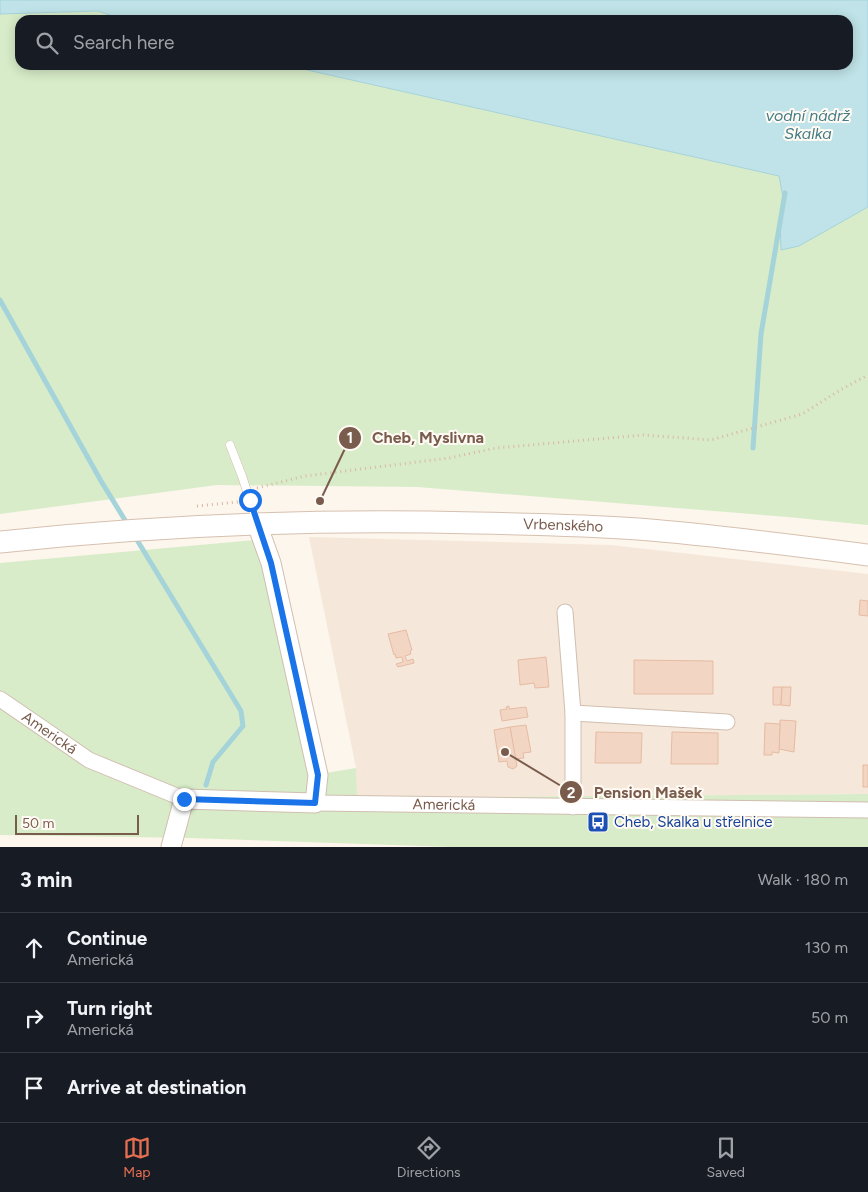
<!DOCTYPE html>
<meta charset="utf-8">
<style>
:root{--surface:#171b24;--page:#20242c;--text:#f1f3f6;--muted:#9ea1a6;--line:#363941;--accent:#e76f51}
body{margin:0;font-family:Figtree,sans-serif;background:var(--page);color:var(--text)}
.scale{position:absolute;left:15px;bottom:12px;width:124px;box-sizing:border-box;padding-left:5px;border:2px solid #7a5c4d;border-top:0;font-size:14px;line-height:18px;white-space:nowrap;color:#7a5c4d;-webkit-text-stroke:4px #fffaf3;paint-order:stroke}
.stop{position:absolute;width:15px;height:15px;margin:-11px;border:4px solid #1a73e8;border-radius:50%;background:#fff}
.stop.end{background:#1a73e8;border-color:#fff;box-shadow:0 1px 5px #0008}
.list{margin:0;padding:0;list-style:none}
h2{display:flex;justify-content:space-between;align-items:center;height:65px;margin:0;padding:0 20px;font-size:21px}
h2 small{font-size:16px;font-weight:400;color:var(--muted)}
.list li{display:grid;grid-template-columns:32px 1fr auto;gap:15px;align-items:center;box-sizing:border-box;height:70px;padding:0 20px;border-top:1px solid var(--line)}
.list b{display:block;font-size:19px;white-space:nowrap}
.list p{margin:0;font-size:16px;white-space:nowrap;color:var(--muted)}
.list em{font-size:16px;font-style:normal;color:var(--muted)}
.icon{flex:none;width:28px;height:28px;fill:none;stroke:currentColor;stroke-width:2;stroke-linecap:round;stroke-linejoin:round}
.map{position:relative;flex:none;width:868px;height:847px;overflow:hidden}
.search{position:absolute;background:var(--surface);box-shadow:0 2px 12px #0003;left:15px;right:15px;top:15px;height:55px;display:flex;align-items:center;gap:12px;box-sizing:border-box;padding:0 18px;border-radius:15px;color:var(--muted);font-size:19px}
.sheet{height:275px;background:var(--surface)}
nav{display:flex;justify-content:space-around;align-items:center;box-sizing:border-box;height:70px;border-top:1px solid var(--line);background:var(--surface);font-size:14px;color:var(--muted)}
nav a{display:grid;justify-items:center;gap:2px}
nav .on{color:var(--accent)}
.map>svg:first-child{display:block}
.residential{fill:#f5e8da}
.green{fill:#d8ecc9}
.water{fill:#bfe3e8;stroke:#a5d3da}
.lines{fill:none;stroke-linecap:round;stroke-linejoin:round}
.stream{stroke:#a5d3da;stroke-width:5}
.building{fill:#f3d5c3;stroke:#e6bba3}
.service-casing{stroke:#d1beb0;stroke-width:9}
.minor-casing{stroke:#d1beb0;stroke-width:17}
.tertiary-casing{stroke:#d1beb0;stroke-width:21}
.secondary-casing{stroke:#d6c0b0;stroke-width:23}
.path{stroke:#d9b8a5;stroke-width:3;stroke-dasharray:1 4;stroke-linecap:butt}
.service{stroke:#fff;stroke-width:8}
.minor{stroke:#fff;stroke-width:15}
.tertiary{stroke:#fff;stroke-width:19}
.secondary{stroke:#fff;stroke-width:21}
.route{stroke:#1a73e8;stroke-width:6}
.labels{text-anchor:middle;stroke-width:4;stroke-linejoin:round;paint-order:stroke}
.street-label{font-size:15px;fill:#7a5c4d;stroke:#fffaf3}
.transit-label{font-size:15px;fill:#164399;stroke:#fffaf3;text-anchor:start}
.water-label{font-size:16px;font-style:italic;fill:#437c86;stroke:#fffaf3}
.leader{fill:none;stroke:#7a5c4d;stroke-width:2}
.callout-dot{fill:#7a5c4d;stroke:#fffaf3;stroke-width:2}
.mark-label{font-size:15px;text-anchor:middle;font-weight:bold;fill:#fff}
.callout-label{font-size:16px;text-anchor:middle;font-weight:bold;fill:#7a5c4d;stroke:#fffaf3;stroke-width:4;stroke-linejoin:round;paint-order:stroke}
</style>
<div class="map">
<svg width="868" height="847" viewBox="0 0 868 847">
<rect width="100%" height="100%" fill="#fdf6ec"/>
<polygon class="residential" points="309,537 611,545 868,574 868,794 356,798 356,768"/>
<g class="green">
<polygon points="98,11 124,20 20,20 20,65 285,65 779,176 784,203 782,210 799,246 868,207 868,525 788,517 417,487 217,485 0,514 0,14"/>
<polygon points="255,540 314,775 356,768 357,798 868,794 868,847 451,847 189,838 0,835 0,563"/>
</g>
<polygon class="water" points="0,0 868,0 868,207 799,246 781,250 780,220 784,203 779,176 285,65 848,65 848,20 124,20 98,11 0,14"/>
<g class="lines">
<g class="stream">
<polyline points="0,300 101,481 128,525"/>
<polyline points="753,448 761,334 785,193"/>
<polyline points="134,535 241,711 243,726 213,762 206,785"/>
</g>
</g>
<g class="building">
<polygon points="860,600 868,601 868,616 859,615"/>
<polygon points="406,630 412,650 410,651 411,654 405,656 407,661 413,659 414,663 398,667 396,664 403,662 402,657 396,658 395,654 394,655 388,634"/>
<polygon points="546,657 549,687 535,688 534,683 520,685 518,660"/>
<polygon points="634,660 713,661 713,694 634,694"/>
<polygon points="773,687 782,687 781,705 773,705"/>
<polygon points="782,687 791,687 790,706 781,705"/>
<polygon points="509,706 509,709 526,707 528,717 502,721 500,710 507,709 506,707"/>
<polygon points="780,720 796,721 794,752 779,749"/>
<polygon points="765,723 780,724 779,753 772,752 772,755 764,755"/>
<polygon points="526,725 531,752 523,753 524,758 515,759 510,727"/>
<polygon points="510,727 517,766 513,769 508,767 507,761 499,762 494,730"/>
<polygon points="596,732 642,733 641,763 595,763"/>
<polygon points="672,732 718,733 718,764 671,764"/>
<rect x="863" y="765" width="5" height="22"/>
</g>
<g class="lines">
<g class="service-casing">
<polyline id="service" points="230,445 242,476 257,522"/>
</g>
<g class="minor-casing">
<g id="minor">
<polyline points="565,612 573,713 573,807"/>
<path id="s1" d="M0 699 89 760 184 799"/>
<polyline points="573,713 727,722"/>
<path id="s2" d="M315 803 868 810"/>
</g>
</g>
<g class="tertiary-casing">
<polyline id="tertiary" points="171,847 184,799 315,803 318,775 271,563 257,524"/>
</g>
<g class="secondary-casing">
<g id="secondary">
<path id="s3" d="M0 542C158 525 317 519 476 523 530 524 584 525 638 529 715 535 791 545 868 555"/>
</g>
</g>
<g class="path">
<polyline points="257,488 305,476 449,458 496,448 643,435 711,440 802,414 842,389 868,375"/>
<polyline points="197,506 238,502"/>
</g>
<use href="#service" class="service"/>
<use href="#minor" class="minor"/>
<use href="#tertiary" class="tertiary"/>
<use href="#secondary" class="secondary"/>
</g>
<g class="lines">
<polyline class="route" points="184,799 315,803 318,775 271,563 250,500"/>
</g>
<defs>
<g id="bus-square" transform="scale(1.125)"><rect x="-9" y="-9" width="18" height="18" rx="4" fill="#1a4fb4" stroke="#fffaf3"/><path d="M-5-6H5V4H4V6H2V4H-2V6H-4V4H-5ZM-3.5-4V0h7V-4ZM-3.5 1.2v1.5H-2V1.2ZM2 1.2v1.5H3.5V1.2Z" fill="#fff"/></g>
</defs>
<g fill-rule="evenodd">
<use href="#bus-square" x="598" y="822"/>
</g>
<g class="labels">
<g class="street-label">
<text dy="5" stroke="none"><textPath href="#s3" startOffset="564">Vrbenského</textPath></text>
<text dy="5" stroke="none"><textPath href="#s1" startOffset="60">Americká</textPath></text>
<text dy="5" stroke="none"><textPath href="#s2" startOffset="129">Americká</textPath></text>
</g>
<g class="transit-label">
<text x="614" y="827">Cheb, Skalka u střelnice</text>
</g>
<g class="water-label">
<text x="808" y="121">vodní nádrž<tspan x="808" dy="18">Skalka</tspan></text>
</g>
</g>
<path class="leader" d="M320 501L350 438M505 752L571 792"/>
<g class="callout-dot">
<circle cx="320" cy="501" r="5"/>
<circle cx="505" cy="752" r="5"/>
<circle cx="350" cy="438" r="12"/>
<circle cx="571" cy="792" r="12"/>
</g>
<g class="mark-label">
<text x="350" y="443">1</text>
<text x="571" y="798">2</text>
</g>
<g class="callout-label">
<text x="428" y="443">Cheb, Myslivna</text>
<text x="648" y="798">Pension Mašek</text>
</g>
</svg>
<div class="scale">50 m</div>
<div class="stop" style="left:250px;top:500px"></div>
<div class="stop end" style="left:184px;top:799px"></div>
<div class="search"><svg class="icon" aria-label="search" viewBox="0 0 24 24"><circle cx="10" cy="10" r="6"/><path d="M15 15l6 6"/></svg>Search here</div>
</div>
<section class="sheet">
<h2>3 min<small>Walk · 180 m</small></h2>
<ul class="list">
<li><svg class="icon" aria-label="ahead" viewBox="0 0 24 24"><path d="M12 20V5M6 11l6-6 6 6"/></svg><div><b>Continue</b><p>Americká</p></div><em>130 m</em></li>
<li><svg class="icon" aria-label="right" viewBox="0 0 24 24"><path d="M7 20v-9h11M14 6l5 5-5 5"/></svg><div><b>Turn right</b><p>Americká</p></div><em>50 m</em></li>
<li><svg class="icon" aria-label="arrive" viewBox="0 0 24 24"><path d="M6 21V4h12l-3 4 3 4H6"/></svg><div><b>Arrive at destination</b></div></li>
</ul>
</section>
<nav>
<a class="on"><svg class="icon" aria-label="map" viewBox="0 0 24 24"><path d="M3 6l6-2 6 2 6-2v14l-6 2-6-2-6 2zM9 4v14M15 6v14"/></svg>Map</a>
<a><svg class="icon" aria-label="directions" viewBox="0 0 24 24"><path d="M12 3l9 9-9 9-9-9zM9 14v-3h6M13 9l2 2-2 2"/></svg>Directions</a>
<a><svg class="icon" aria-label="saved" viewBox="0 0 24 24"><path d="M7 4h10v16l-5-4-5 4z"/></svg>Saved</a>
</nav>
